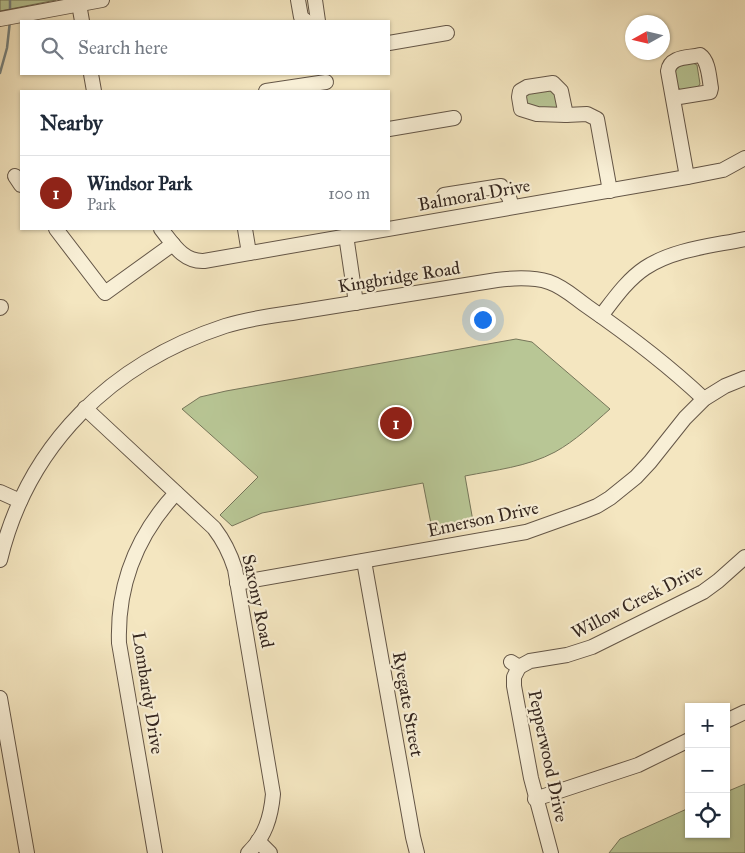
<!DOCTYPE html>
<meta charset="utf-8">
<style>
:root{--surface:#fff;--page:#f2f2f3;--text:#1f2937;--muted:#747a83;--line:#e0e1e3;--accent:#8f2418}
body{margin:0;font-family:"IM FELL Great Primer",serif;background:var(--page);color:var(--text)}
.controls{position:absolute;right:15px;bottom:15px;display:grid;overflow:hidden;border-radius:0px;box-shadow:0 1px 4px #0004}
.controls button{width:45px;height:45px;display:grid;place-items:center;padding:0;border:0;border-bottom:1px solid var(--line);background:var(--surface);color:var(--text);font:25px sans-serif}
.compass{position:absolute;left:625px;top:15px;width:45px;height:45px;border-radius:50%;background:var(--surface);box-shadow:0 1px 4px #0004;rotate:262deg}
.you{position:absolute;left:482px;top:319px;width:18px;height:18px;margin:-12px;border:4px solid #fff;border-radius:50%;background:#1a73e8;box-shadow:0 0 0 8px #1a73e833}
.badge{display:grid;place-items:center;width:32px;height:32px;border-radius:50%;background:var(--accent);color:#fff;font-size:16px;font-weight:700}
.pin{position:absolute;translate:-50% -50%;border:2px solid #fff;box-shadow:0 1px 5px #0006}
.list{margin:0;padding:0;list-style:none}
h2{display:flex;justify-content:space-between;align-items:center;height:65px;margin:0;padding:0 20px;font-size:21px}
h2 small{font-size:16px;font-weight:400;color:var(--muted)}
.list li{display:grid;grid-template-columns:32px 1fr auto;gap:15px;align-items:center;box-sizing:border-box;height:75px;padding:0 20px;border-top:1px solid var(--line)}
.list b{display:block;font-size:19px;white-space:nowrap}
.list p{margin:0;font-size:16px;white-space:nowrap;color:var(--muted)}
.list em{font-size:16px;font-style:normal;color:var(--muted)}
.icon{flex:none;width:28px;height:28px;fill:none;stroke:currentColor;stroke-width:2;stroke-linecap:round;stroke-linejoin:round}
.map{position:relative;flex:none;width:745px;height:853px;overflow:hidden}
.search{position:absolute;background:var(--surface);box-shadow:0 1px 4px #0004;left:20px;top:20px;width:370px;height:55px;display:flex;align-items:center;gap:12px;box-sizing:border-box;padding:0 18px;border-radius:0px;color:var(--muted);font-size:19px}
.panel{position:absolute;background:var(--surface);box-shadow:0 1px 4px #0004;left:20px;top:90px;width:370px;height:140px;border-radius:0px}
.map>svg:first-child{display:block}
.green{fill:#b8c695;stroke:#76765a}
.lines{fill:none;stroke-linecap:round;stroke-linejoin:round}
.stream{stroke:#75817e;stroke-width:2.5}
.minor-casing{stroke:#645647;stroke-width:16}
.minor{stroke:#f8efd6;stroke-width:14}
.labels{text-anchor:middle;stroke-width:4.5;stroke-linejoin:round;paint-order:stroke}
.street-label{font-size:18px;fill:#34261f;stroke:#f8efd6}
</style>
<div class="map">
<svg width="745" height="853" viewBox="0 0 745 853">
<rect width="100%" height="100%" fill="#f4e6c0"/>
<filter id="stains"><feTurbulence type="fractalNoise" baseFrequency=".004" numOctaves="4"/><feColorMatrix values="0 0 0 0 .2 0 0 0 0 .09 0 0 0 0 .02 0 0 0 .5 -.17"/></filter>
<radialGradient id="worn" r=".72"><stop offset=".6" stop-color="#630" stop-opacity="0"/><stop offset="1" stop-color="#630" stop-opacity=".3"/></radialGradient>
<g class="green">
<polygon points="0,0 56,0 0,11"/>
<path d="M693 63 697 65 700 84 698 87 681 90C674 86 673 73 677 66Z"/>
<polygon points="554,89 558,107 553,110 531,106 526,103 525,94"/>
<path d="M516 339 532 342 610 409C593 424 575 441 555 452 527 467 495 470 465 476L474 527 433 534 423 483 262 513 232 526 220 515 258 477 182 409 200 397 226 391Z"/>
<polygon points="745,784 745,853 609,853 620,839 689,808 689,834 726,834 726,792"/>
</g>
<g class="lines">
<g class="stream">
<polyline points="10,0 10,13"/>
<polyline points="0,73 7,48 10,21"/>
</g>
<g class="minor-casing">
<g id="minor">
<polyline points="298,0 301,17 306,21"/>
<polyline points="315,0 318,21"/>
<polyline points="79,4 82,21"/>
<polyline points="0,19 102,0"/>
<polyline points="389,43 447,33"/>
<polyline points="91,74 94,91"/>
<polygon points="553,83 561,91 566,115 537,114 521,109 519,97 520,91 527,87"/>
<polyline points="266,91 326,82"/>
<path d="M673 98 710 92 711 88C709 78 709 61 700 55 688 58 670 56 668 71L687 177"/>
<polyline points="566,115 587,114 597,119 610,191"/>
<polyline points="389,129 454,118"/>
<polyline points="15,176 21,185"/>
<polyline points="444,195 501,186 509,197 512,207"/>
<polyline points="56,229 105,293 173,244"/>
<path d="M161 229C173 244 183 262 204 261L687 177 723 170 745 158"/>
<polyline points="245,229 249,253"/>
<polyline points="347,242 356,303"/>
<polyline points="0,308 1,307"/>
<path d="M601 316C614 299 627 280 645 268 674 249 712 246 745 239"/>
<path d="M85 408 214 528C224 541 230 553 235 569L273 794C271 817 265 837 248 853"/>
<polyline points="0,492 20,501"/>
<path d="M0 560C28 444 112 363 225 326 252 317 282 315 310 310 372 300 434 290 497 280 513 278 533 277 549 282 564 287 575 298 588 307 627 334 669 366 704 399"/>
<polyline points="364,561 413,837 417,853"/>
<polyline points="237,583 526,532 582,512 597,506 610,498 636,477 650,462 685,418 704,399 725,386 745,378"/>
<polyline points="511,662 519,667 530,661 567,655 592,647 703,592 718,581 745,557"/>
<polyline points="519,667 514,677 514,686 531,778 551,853"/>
<polyline points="0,698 27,853"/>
<polyline points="726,721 745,712"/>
<polyline points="535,799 638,765 689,740"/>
<polyline points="258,841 270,853"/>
<path d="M155 853 119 643C117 586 137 535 176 493"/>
</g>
</g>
<use href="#minor" class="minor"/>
</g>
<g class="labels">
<g class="street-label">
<text transform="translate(474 195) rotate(-10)" y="6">Balmoral Drive</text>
<text transform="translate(399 277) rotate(-9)" y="6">Kingbridge Road</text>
<text transform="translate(483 519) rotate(-12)" y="6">Emerson Drive</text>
<text transform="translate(258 601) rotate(78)" y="6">Saxony Road</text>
<text transform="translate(637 601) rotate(-27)" y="6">Willow Creek Drive</text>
<text transform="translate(148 693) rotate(81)" y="6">Lombardy Drive</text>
<text transform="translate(408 704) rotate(80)" y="6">Ryegate Street</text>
<text transform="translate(548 756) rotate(78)" y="6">Pepperwood Drive</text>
</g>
</g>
<rect width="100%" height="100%" filter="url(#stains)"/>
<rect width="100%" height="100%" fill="url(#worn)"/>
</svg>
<div class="controls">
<button>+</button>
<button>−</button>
<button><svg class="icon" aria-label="locate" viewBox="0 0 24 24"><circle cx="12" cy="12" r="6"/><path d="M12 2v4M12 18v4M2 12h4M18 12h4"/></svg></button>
</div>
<svg class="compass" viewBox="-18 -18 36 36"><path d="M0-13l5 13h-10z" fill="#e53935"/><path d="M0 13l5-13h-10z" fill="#747a83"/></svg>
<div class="you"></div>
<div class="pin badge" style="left:396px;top:423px">1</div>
<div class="search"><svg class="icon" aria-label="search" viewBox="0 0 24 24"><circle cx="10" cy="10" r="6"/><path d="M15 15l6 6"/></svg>Search here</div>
<section class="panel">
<h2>Nearby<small></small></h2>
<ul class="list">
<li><span class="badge">1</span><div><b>Windsor Park</b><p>Park</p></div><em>100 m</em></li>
</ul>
</section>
</div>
